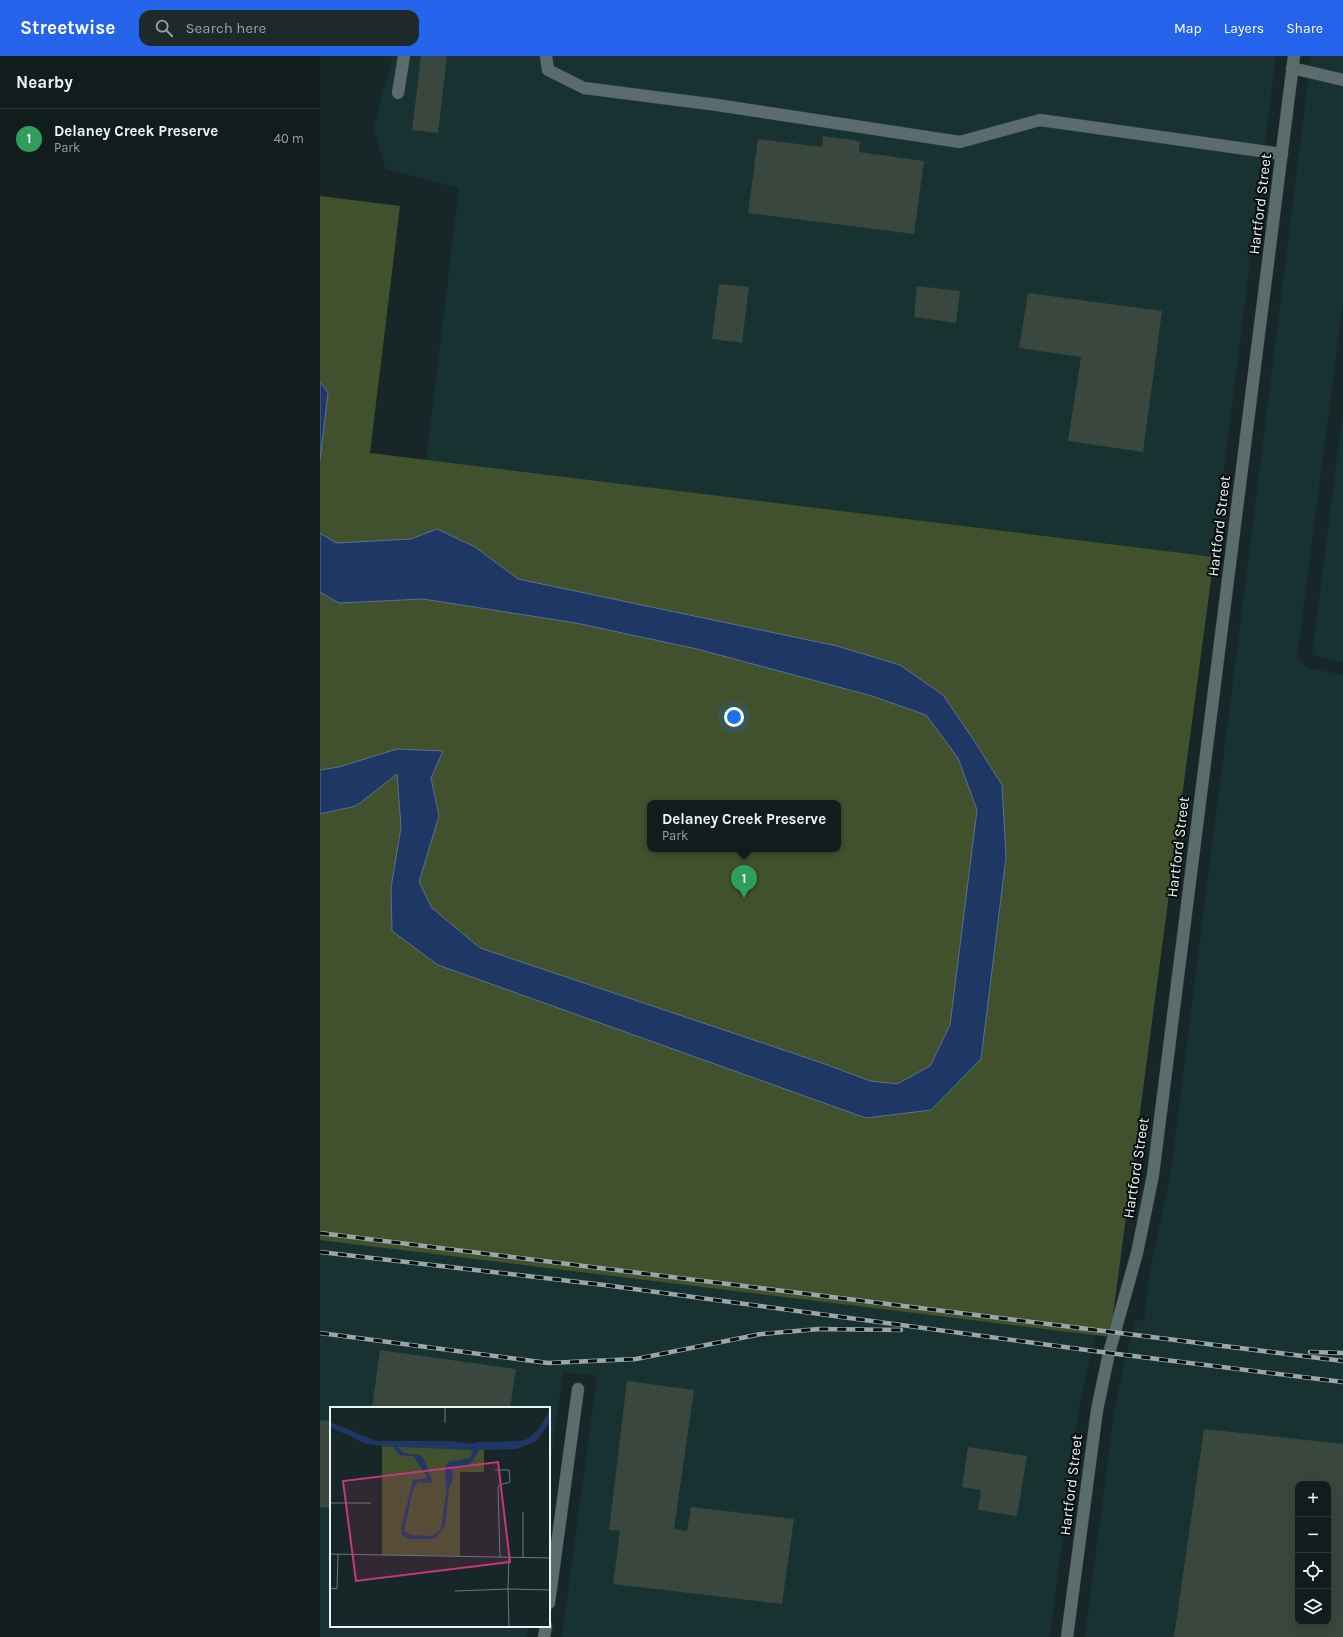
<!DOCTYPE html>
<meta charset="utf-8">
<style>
:root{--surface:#111d1d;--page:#1e2a2a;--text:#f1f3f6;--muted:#9ca2a4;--line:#303b3b;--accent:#2563eb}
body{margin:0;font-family:Karla,sans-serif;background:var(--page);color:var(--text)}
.controls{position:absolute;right:12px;bottom:12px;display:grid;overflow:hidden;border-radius:8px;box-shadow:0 4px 16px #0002}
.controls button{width:36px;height:36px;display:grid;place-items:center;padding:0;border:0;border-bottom:1px solid var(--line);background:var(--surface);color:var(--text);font:20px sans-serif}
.you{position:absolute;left:414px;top:661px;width:14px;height:14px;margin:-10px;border:3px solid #fff;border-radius:50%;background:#1a73e8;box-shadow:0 0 0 6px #1a73e833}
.badge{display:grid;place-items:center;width:26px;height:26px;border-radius:50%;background:var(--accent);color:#fff;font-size:13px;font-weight:700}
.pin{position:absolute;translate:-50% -33px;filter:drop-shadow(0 1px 2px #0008)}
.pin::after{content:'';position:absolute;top:21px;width:14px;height:12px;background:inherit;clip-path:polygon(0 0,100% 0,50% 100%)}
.popup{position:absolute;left:327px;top:744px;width:194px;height:52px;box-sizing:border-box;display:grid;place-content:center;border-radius:8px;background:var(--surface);filter:drop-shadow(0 1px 3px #0005);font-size:13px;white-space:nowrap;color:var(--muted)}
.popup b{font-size:15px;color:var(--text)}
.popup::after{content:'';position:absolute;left:50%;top:100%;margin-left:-8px;border:8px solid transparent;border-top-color:var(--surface)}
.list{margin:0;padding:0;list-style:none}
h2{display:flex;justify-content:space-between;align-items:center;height:52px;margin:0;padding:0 16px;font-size:17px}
h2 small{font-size:13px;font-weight:400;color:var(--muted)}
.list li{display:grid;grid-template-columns:26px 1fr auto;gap:12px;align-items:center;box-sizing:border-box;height:60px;padding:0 16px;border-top:1px solid var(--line)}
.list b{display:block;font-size:15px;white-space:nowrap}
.list p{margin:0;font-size:13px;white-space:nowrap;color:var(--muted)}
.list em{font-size:13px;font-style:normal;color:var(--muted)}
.icon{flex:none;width:22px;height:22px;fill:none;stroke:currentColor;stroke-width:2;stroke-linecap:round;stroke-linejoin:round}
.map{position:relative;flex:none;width:1023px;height:1581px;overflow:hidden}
header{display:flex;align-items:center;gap:24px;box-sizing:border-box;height:56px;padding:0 20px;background:var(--accent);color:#fff}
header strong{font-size:19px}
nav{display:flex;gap:22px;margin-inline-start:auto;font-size:14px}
.search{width:280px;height:36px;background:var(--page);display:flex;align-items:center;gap:10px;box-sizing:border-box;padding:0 14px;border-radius:12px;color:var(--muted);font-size:15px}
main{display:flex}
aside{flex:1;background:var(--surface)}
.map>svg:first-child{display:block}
.built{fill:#183231;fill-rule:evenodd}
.green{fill:#42512d;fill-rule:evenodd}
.water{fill:#1e3765;stroke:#5b7090}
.building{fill:#39473f;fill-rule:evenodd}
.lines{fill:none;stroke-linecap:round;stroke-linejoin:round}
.lane-casing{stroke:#364241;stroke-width:13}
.street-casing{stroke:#364241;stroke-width:13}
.lane{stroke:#5a6c6b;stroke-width:12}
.street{stroke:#5a6c6b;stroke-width:12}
.rail-casing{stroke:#9aa7a7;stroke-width:4.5}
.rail{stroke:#080e0e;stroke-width:3;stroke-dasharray:9;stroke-linecap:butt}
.labels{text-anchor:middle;stroke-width:4;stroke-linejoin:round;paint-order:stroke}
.street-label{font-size:15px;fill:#eaf4f4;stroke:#080e0e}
.inset-road{fill:none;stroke:#6b7979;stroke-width:1}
.view{fill:#c83972;fill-opacity:0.15;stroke:#c83972;stroke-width:2}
.inset-edge{fill:none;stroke:#eaf4f4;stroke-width:2}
</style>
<header>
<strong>Streetwise</strong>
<div class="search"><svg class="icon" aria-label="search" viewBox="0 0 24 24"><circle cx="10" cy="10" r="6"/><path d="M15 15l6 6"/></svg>Search here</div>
<nav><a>Map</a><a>Layers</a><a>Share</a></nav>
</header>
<main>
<aside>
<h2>Nearby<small></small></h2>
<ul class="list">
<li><span class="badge" style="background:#2e9e5b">1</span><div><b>Delaney Creek Preserve</b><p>Park</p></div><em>40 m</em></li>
</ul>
</aside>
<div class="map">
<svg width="1023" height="1581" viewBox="0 0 1023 1581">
<rect width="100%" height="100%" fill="#172727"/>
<g class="built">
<polygon points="73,0 956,0 889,533 104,422 139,132 66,113 53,73"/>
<path d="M991 0H1023V246L977 601 982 608 989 612 1023 619V1581H765L794 1356 806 1300 816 1264 824 1265 830 1215 850 1121 924 538ZM978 1428H1008V1566H978Z"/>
<polygon points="1023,355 1023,606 992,599"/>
<polygon points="0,1175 781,1261 772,1293 759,1352 730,1581 242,1581 277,1320 243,1316 229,1417 229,1352 11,1352 11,1570 208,1570 207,1581 0,1581"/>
</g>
<path class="green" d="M0 140 80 150 50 397 894 501 790 1281 0 1184ZM330 747H518V793H330Z"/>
<g class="water">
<polygon points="0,325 8,337 0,404"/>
<polygon points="117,473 155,491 198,523 517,590 580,609 623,639 655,686 682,729 686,801 661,1003 611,1054 546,1062 118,909 72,875 71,832 81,771 77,718 36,750 0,758 0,714 19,711 77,693 123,695 111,722 119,760 99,826 112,852 160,892 505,1008 550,1025 577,1028 610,1010 630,969 657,754 638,702 606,659 552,640 377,593 256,567 103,543 19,547 0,536 0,477 16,487 91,483"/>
</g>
<g class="building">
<polygon points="101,0 127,0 118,77 92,74"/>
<polygon points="503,80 540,85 539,96 604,105 594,178 428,157 438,83 502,91"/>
<polygon points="399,228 429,231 422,287 392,283"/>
<polygon points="597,230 640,235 636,267 594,261"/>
<polygon points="708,237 842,255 823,396 748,385 761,301 699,292"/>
<polygon points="60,1294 196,1313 190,1352 52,1352"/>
<polygon points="307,1325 374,1334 354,1473 367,1475 371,1451 474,1463 462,1548 293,1528 300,1475 289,1474"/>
<polygon points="0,1364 11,1365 11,1452 0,1451"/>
<path d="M884 1373 1023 1388V1581H854ZM978 1428H1008V1566H978Z"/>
<polygon points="648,1391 707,1400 697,1460 658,1454 661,1434 642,1431"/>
</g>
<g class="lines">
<g class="lane-casing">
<g id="lane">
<polyline points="226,0 228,14 264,32 397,49 640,86 720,64 962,98"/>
<polyline points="972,12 1023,24"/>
<polyline points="78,37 84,0"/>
</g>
</g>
<g class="street-casing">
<g id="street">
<polyline points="229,1547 258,1333"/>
<polyline points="224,1581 226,1570"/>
<polyline points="747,1581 777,1354 789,1297 817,1197 833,1119 974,0"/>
</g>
</g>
<use href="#lane" class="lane"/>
<use href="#street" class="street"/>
<g class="rail-casing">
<g id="rail">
<polyline points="0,1177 1023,1305"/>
<polyline points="0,1196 284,1229 789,1297 1023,1326"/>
<polyline points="0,1277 228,1307 316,1303 441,1278 499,1273 581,1274"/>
<polyline points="990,1296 1023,1297"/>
</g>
</g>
<use href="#rail" class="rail"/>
</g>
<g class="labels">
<g class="street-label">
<text transform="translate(940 148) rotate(-83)" y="5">Hartford Street</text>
<text transform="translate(899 470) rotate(-83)" y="5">Hartford Street</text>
<text transform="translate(858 791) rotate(-83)" y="5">Hartford Street</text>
<text transform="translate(816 1112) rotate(-81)" y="5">Hartford Street</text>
<text transform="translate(751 1429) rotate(-83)" y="5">Hartford Street</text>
</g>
</g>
<g transform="translate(10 1351)">
<rect width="220" height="220" fill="#172727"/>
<path d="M52 37 154 38V65H130V149L52 148Z" fill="#42512d"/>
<path d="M220 3V15L206 34 187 42 149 43 143 54 135 60H122L123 72 119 81 115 119 105 131 98 132H78L72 128 71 121 83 73 98 71 83 49 69 48 63 40 37 37 0 20V15L46 34H120L141 37 147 35 190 34 197 32 207 24ZM67 40 143 43 140 51 118 55 115 63 116 87 111 122 102 129 81 128 74 124 83 82 88 75 102 76 101 71 94 52 90 48 74 46Z" fill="#1e3765" fill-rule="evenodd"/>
<path class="inset-road" d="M115 16V0M165 63H179L180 75 169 78 168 81 170 151M0 96H41M0 147 220 151M179 150 178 182 220 183M193 150V105M0 181 7 182 8 147M125 184 178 182 179 220"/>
<path class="view" d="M168 55 180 155 26 174 13 74Z"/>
<rect width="220" height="220" class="inset-edge"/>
</g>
</svg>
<div class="controls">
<button>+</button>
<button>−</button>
<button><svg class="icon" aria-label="locate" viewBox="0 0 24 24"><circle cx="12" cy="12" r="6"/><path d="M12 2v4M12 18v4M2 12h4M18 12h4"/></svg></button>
<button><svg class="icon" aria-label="layers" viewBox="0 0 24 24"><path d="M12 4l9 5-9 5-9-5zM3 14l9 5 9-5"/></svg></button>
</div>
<div class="you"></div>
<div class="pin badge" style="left:424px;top:842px;background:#2e9e5b">1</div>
<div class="popup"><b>Delaney Creek Preserve</b>Park</div>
</div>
</main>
